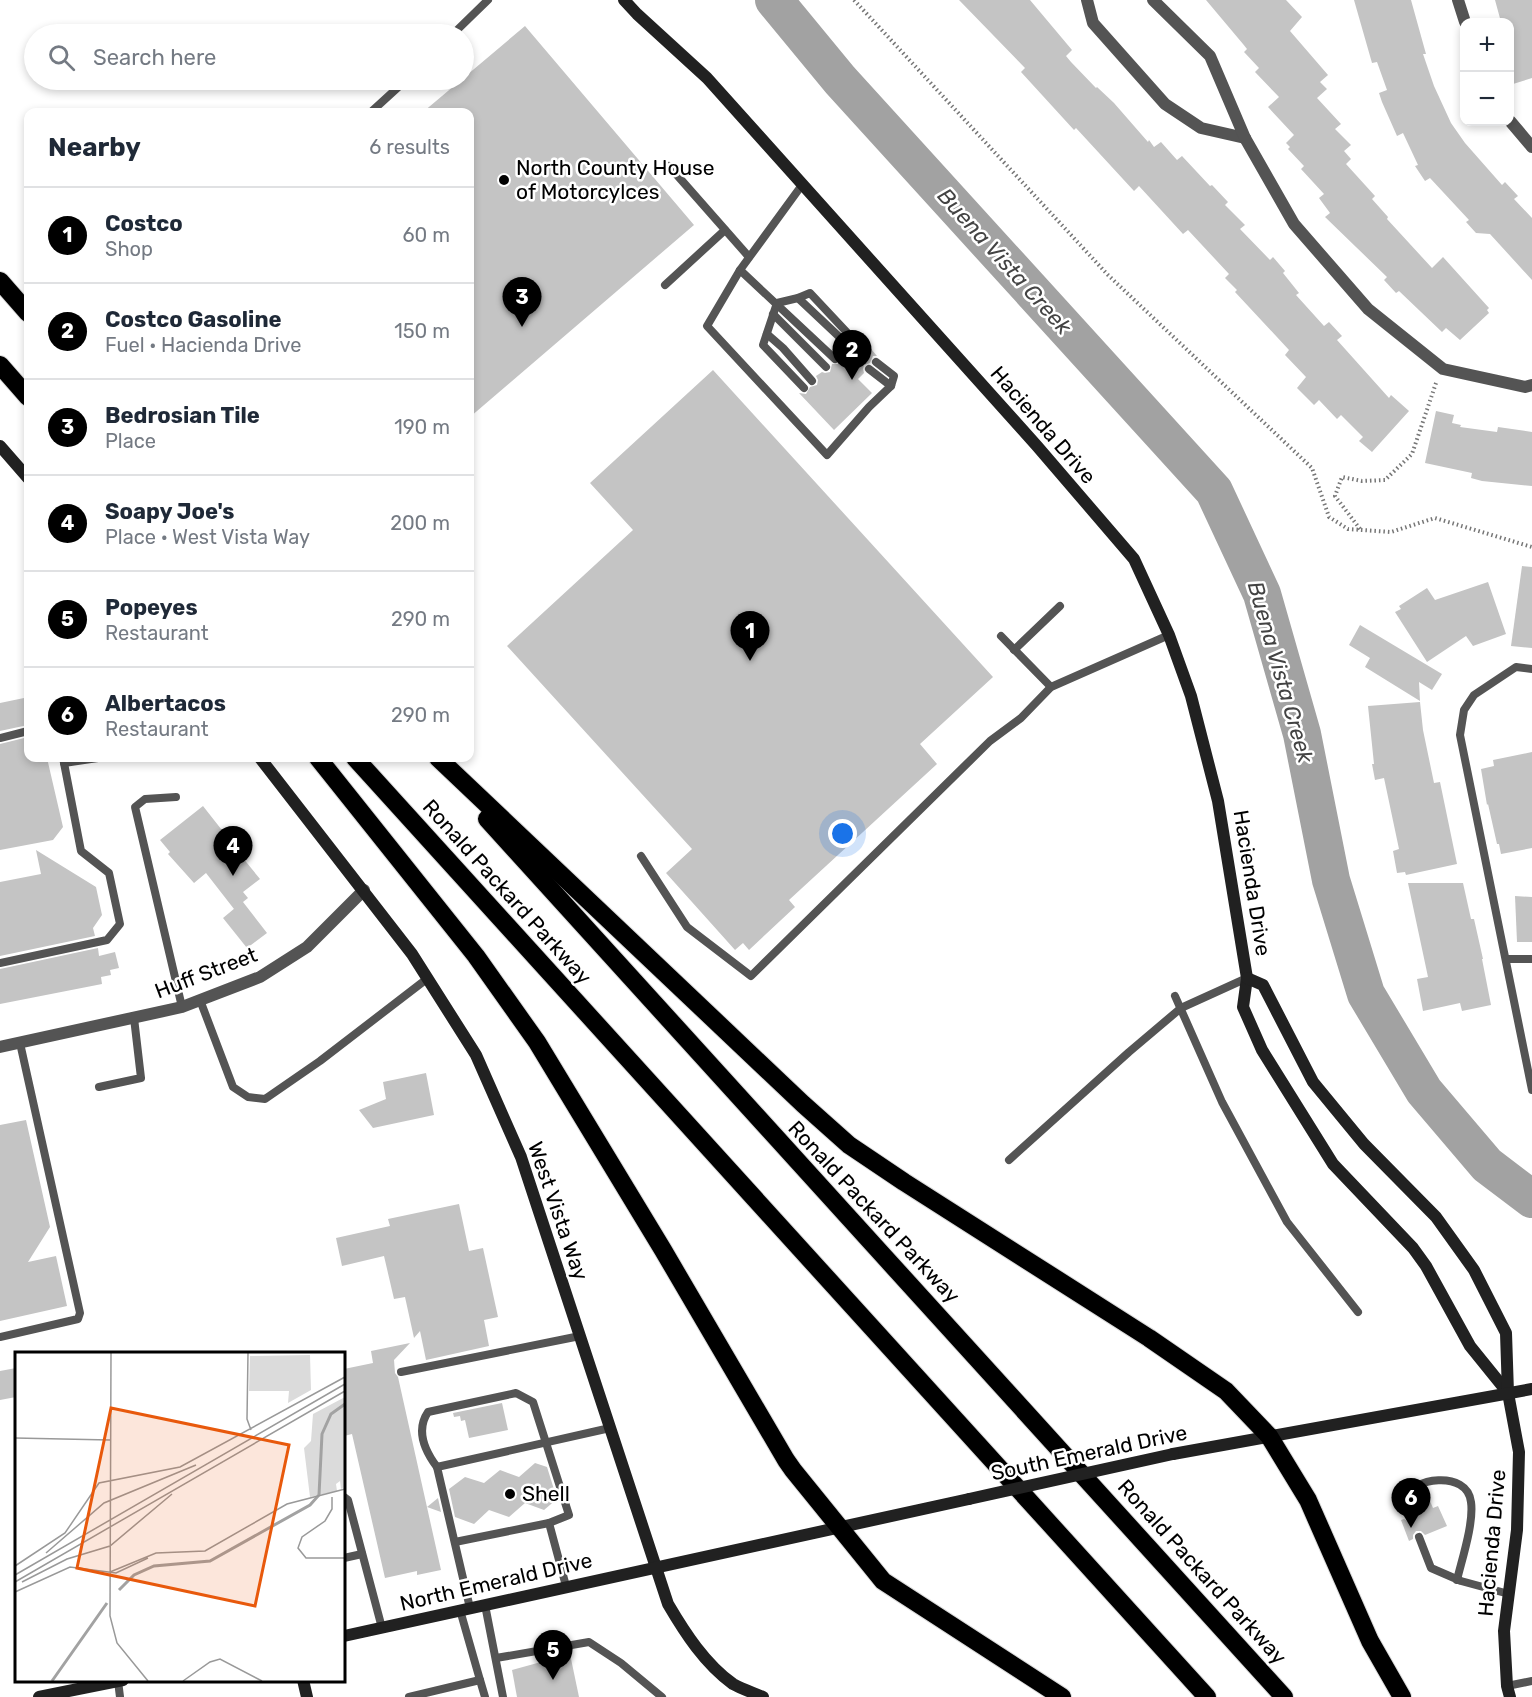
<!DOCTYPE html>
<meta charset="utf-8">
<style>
:root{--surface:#fff;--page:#f2f2f3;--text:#1f2937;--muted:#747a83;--line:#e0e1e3;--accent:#000}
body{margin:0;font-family:Rubik,sans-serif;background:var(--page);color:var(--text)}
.controls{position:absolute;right:18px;top:18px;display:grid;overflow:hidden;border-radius:12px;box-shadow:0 3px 9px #0003}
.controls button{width:54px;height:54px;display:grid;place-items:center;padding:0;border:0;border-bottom:2px solid var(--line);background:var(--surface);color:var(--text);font:30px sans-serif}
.you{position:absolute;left:843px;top:834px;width:21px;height:21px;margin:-15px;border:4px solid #fff;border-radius:50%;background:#1a73e8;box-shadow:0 0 0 9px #1a73e833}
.badge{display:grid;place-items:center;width:39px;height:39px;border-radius:50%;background:var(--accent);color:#fff;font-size:20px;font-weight:700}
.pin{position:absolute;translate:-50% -50px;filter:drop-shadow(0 2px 3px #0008)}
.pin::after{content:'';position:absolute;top:32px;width:21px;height:18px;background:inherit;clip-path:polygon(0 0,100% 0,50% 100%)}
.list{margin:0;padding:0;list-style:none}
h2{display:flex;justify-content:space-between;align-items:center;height:78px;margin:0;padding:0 24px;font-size:26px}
h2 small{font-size:20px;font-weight:400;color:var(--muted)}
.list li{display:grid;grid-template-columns:39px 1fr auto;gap:18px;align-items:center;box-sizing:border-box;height:96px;padding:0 24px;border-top:2px solid var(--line)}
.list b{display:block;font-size:22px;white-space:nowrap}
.list p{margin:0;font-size:20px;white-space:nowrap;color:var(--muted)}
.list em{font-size:20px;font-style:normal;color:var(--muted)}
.icon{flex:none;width:33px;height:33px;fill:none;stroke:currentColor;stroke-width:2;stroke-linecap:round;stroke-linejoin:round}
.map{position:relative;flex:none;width:1532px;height:1697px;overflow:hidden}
.search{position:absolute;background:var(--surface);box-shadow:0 3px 9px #0003;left:24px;top:24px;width:450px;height:66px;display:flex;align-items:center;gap:15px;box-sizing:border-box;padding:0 21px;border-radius:33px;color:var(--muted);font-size:22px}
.panel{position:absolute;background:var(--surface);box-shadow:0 3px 9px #0003;left:24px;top:108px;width:450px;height:654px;border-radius:12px}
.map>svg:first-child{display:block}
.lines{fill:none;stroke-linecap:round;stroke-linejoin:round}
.river{stroke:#a2a2a2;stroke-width:38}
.building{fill:#c4c4c4}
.highway-casing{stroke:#dbdbdb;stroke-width:20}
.path{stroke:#767676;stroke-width:4;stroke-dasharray:1.5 3;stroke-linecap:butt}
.lane{stroke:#545454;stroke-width:8}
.street{stroke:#545454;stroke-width:12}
.secondary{stroke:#212121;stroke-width:12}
.highway{stroke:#000;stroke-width:18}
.secondary-bridge{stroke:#212121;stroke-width:12}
.poi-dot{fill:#000;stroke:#fff;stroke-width:2}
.labels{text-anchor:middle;stroke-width:5;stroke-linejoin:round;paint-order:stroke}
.poi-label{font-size:21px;fill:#000;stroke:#fff;text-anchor:start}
.street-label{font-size:21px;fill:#000;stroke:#fff}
.water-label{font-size:22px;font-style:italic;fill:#434343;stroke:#fff}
.inset-river{fill:none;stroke:#a2a2a2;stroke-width:3}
.inset-road{fill:none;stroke:#999;stroke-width:1.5}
.view{fill:#e8590c;fill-opacity:0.15;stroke:#e8590c;stroke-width:3}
.inset-edge{fill:none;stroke:#000;stroke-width:3}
</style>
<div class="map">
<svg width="1532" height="1697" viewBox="0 0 1532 1697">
<rect width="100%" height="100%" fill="#fff"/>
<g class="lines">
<polyline class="river" points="774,0 840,80 1214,491 1262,594 1302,734 1331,880 1366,994 1424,1091 1487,1165 1532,1199"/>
</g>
<g class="building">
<polygon points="959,0 1030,0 1072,50 1066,56 1071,62 1096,88 1097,87 1114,103 1148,142 1149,140 1154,147 1161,142 1177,160 1182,156 1210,186 1212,185 1228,202 1225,205 1245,225 1240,229 1270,260 1273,257 1285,271 1283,273 1299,293 1296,295 1324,326 1329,322 1342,336 1337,340 1389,398 1391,395 1409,411 1372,452 1359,441 1363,437 1341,415 1337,419 1319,400 1314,405 1297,388 1306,377 1285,355 1289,350 1235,292 1237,290 1225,278 1229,274 1188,230 1183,234 1139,186 1134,191 1076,128 1074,130 1021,72 1025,68"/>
<polygon points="1206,0 1286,0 1302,17 1290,31 1328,75 1320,82 1327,89 1317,98 1341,124 1335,129 1351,145 1344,151 1351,159 1346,164 1375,196 1372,199 1388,217 1387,219 1432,268 1443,257 1489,308 1487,310 1489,313 1460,340 1446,328 1442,332 1399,291 1396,293 1384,280 1387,277 1325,217 1330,213 1319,198 1324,194 1301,169 1304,166 1288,149 1290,147 1286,143 1294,135 1268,107 1279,97 1255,72 1259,68 1244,52 1247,49 1243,44"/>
<polygon points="1354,0 1411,0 1426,54 1423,54 1434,86 1451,123 1465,143 1502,185 1505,182 1518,196 1514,199 1532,218 1532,280 1490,234 1476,233 1466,222 1469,220 1430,178 1425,181 1415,166 1418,165 1403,133 1397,136 1382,102 1379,93 1387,90 1377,62 1372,63"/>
<polygon points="1495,0 1532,0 1532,78 1513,84 1509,71 1509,22 1501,22"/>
<polygon points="525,26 694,225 470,417 470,112 423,112"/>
<polygon points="860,336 877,356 873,356 870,363 864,365 863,369 864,373 858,379 872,393 834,430 799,393 806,394 810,387 817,385 818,380 816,376 822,372 825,373 830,372 832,364 839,364 841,360 840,355 844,350 851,352 860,345 861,340"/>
<polygon points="713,370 993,677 920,744 937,764 789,900 795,907 749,950 743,943 735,950 666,873 692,849 507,646 633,530 590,483"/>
<polygon points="1436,411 1454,415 1452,423 1461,425 1460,427 1497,432 1498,427 1532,432 1532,486 1482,481 1471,478 1472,473 1425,463"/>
<polygon points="1522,566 1532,567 1532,648 1511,646"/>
<polygon points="1488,582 1506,634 1473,646 1466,636 1427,662 1395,612 1401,609 1399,606 1427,588 1435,600"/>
<polygon points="1360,625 1442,674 1432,690 1419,682 1420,701 1365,667 1370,658 1349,645"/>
<polygon points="24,698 28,725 0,731 0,703"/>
<polygon points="1420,702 1423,730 1434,783 1440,782 1457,864 1406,875 1405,872 1397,873 1393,851 1399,849 1384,778 1375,780 1372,764 1374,764 1368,706"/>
<polygon points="28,737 28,758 47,758 63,827 53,840 0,850 0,744"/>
<polygon points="1532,752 1532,848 1501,854 1499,844 1497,844 1488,804 1487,805 1481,769 1494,766 1493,760"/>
<polygon points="203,806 225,834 228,831 241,849 238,852 260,879 243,892 248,898 243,902 267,933 247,948 223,918 235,908 234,909 206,873 194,883 168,854 170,852 160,840"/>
<polygon points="36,850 96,887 102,915 93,928 95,936 0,956 0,882 41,874"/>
<polygon points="1408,883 1463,883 1471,919 1474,919 1483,959 1482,959 1491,1005 1462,1011 1460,1003 1423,1011 1417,979 1428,977"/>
<polygon points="1515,896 1532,897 1532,942 1517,942"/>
<polygon points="98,948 99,956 115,952 119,968 110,970 111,975 101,977 102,984 0,1004 0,969"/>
<polygon points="426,1073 434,1115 373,1128 359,1110 386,1099 383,1082"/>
<polygon points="26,1120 50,1227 28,1262 56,1256 67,1306 0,1321 0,1125"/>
<polygon points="459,1204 469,1251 483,1248 498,1317 484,1320 489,1346 426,1360 420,1331 414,1338 405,1297 394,1299 384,1256 342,1266 336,1238 390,1226 388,1219"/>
<polygon points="410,1343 394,1360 395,1373 398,1377 441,1570 417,1575 417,1571 385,1578 352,1434 344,1436 344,1369 373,1363 371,1351"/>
<polygon points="16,1368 16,1397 0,1400 0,1371"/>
<polygon points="502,1403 508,1430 469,1438 465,1420 461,1421 460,1416 454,1417 453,1413"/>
<polygon points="535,1463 547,1467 557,1499 544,1510 525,1503 509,1517 489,1510 474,1524 455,1517 449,1489 465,1477 484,1483 500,1470 519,1477"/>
<polygon points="1426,1492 1433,1508 1438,1506 1447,1526 1425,1535 1421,1531 1416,1531 1413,1535 1413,1539 1409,1541 1401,1520 1404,1519 1410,1523 1414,1521 1416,1515 1411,1501 1413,1497"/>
<polygon points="438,1498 441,1512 427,1507"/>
<polygon points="570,1654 579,1697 517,1697 512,1670"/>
</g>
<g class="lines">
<g class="highway-casing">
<g id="highway">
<polyline points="0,281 28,313"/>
<polyline points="0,365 28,397"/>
<polyline points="318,758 476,956 537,1042 663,1250 786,1460 793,1470 883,1581 1062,1697"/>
<polyline points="355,758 1207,1697"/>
<polyline points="438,758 803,1104 849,1145 904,1182 1149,1338 1226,1391 1269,1436 1308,1500 1370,1641 1402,1697"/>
<path d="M487 819C751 1113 1020 1403 1284 1697"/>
</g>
</g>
<g class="path">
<polyline points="854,0 1108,275 1312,468 1329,517 1348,529 1391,532 1435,518 1532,547"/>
<polyline points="1360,529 1335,496 1342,477 1362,481 1385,480 1412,454 1436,383"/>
</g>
<g class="lane">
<polyline points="453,34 488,0"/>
<polyline points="371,112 406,80"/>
<polyline points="669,166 749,257"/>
<polyline points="802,185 740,270 707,326 827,455 869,407 891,386 894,376 876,362"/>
<polyline points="740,270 835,359"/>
<polyline points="665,285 725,230"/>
<polyline points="798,298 849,346"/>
<polyline points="777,303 763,345 804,388"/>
<polyline points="777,303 798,298 810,293 855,341"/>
<polyline points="773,314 826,367"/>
<polyline points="767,334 783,348 812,381"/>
<polyline points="869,369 891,386"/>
<polyline points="1001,636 1051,687"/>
<polyline points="1014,650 1060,606"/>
<polyline points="1532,669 1516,667 1474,695 1464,710 1460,735 1532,1090"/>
<polyline points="0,738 28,731"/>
<polyline points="63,758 64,763 98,758"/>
<polyline points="176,797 145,799 135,807 182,1007"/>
<polyline points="641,856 687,927 751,976 990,741 1021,718 1051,687 1169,635"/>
<polyline points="1507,959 1532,959"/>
<polyline points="0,963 107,940 120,924 109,873 81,851 64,763"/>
<polyline points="1175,996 1222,1102 1287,1222 1358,1312"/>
<polyline points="200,1000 233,1087 248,1097 265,1099 320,1061 428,978"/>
<polyline points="99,1087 141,1078 134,1018"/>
<polyline points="1009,1160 1129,1052 1181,1008 1247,978"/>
<polyline points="0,1337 78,1319 80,1313 20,1043"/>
<polyline points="401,1372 580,1336"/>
<path d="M437 1467C425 1451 415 1431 428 1412L516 1393 533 1402 569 1515 549 1523"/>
<polyline points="344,1497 348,1500 382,1628"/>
<path d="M1410 1517C1408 1511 1404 1505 1405 1499 1410 1478 1467 1469 1471 1502 1474 1523 1462 1559 1457 1580"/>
<polyline points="1419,1537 1431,1568 1461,1581 1509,1594"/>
<polyline points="455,1542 549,1523 566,1586"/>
<polyline points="344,1558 362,1554"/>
<polyline points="485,1605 503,1697"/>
<polyline points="470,1608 437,1467 610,1428"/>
<polyline points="496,1658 589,1642 621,1663 662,1697"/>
<polyline points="480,1680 485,1697"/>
<polyline points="118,1681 120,1697"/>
<polyline points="1507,1686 1532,1681"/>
<polyline points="409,1697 480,1680 460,1610"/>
</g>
<g class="street">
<polyline points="1087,0 1093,23 1165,104 1201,128 1245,138"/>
<polyline points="1153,0 1210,56 1245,138 1294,224 1368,309 1443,369 1525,387 1532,385"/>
<polyline points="1458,0 1465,22"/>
<polyline points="1510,121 1532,147"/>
<polyline points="0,1047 182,1007 260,977 307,947 364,890"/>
</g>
<g class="secondary">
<polyline points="624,0 637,14 707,78 1037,446 1134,559 1169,635 1191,696 1218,801 1247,978 1243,1007 1262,1050 1333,1164 1413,1248 1426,1266 1470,1346 1508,1393"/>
<polyline points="0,446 28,478"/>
<path d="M260 758 412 954 476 1055 521 1157 668 1604C685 1633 705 1664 733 1684 742 1689 754 1693 763 1697"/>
<polyline points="1247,978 1263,985 1313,1082 1364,1144 1436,1217 1474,1270 1506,1333 1508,1393 1519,1452 1517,1530 1504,1631 1507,1686 1510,1697"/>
<polyline points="1173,1454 1532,1389"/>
<polyline points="344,1636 969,1499"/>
<polyline points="303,1680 307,1697"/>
<polyline points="39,1697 123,1680"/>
</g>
<use href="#highway" class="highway"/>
<polyline class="secondary-bridge" points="969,1499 1173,1454"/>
</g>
<g class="poi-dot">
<circle cx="504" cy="180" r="6"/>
<circle cx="510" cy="1494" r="6"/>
</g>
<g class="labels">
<g class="poi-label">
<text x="516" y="175">North County House<tspan x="516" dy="24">of Motorcylces</tspan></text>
<text x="522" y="1501">Shell</text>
</g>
<g class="street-label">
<text transform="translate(1043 425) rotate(49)" y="7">Hacienda Drive</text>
<text transform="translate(1252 883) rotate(81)" y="7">Hacienda Drive</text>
<text transform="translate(507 892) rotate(48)" y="7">Ronald Packard Parkway</text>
<text transform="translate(206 973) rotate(-21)" y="7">Huff Street</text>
<text transform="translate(558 1211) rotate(71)" y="7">West Vista Way</text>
<text transform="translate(874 1212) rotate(47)" y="7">Ronald Packard Parkway</text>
<text transform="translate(1089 1453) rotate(-12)" y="7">South Emerald Drive</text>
<text transform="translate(1492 1543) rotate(-85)" y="7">Hacienda Drive</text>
<text transform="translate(1202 1572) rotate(48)" y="7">Ronald Packard Parkway</text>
<text transform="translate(496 1582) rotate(-13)" y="7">North Emerald Drive</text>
</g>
<g class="water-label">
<text transform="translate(1005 261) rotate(48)" y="8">Buena Vista Creek</text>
<text transform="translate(1281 672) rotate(74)" y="8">Buena Vista Creek</text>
</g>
</g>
<g transform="translate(15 1352)">
<rect width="330" height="330" fill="#fff"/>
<path d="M295 3 296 38 273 51 274 39H234L235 4ZM330 45V135L326 137 325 129 321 132 322 139 295 145 289 96 296 89 298 62Z" fill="#dbdbdb"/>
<path class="inset-river" d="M104 238 119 223 139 214 195 209 295 153 304 143 307 82 316 62 330 52M37 329 92 251"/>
<path class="inset-road" d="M96 1 95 264 102 291 133 329M233 1 232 67 236 78M0 86 95 88M317 145V157L310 169 287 185 283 196 291 206H330M31 201 89 151 181 113M0 214 50 181 84 131 165 115 330 25M95 220 141 201 190 199 272 152 330 137M0 223 330 32M0 230 330 39M7 230 52 207 95 194 157 142M0 240 55 215 101 221 133 206M168 329 195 310 205 307 247 329"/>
<path class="view" d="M96 56 274 93 240 254 62 216Z"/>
<rect width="330" height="330" class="inset-edge"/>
</g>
</svg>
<div class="controls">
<button>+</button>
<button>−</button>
</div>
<div class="you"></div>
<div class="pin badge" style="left:750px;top:661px">1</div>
<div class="pin badge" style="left:852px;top:380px">2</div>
<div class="pin badge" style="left:522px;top:327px">3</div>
<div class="pin badge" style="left:233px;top:876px">4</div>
<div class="pin badge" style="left:553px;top:1680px">5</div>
<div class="pin badge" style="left:1411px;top:1528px">6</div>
<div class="search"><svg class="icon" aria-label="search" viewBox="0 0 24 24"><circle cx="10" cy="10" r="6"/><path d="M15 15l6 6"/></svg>Search here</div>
<section class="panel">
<h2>Nearby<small>6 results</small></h2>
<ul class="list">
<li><span class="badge">1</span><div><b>Costco</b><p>Shop</p></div><em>60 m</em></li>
<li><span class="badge">2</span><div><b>Costco Gasoline</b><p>Fuel · Hacienda Drive</p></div><em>150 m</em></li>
<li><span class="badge">3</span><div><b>Bedrosian Tile</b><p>Place</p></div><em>190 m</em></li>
<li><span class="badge">4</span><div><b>Soapy Joe's</b><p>Place · West Vista Way</p></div><em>200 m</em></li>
<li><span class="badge">5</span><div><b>Popeyes</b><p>Restaurant</p></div><em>290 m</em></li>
<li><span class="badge">6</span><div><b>Albertacos</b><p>Restaurant</p></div><em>290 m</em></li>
</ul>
</section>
</div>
